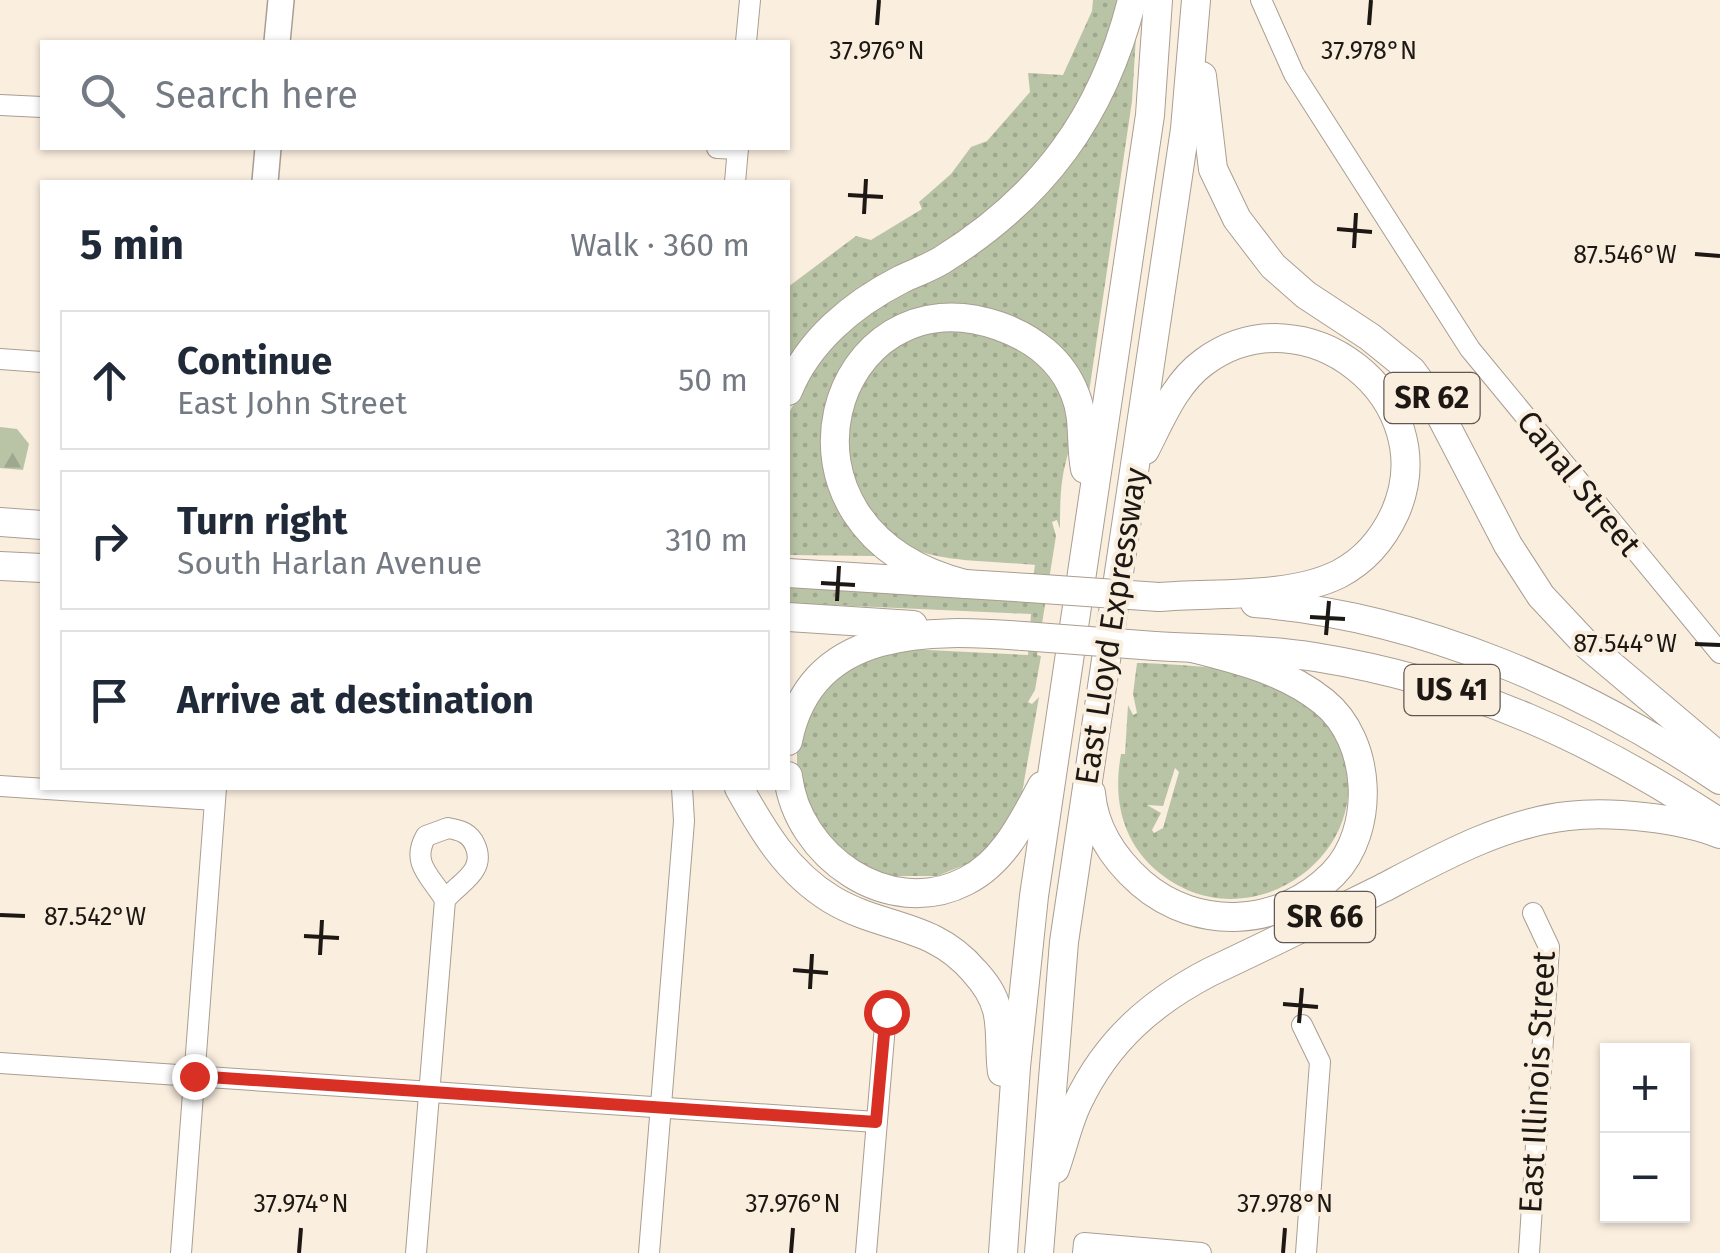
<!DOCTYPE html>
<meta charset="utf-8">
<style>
:root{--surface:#fff;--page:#f2f2f3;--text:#1f2937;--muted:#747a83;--line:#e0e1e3}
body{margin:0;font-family:"Fira Sans",sans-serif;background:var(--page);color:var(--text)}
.controls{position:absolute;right:30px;bottom:30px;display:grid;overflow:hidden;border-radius:0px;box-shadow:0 2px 8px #0004}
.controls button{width:90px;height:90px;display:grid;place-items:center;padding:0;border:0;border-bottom:2px solid var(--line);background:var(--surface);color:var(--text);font:50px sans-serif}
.stop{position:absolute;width:30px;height:30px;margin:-22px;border:8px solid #d93025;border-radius:50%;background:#fff}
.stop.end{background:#d93025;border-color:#fff;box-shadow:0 2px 10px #0008}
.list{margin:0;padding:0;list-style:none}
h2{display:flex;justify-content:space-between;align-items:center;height:130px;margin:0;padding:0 40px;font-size:42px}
h2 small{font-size:32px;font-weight:400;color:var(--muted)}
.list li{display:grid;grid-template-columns:65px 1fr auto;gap:30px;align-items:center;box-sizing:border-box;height:140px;margin:0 20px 20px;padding:0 20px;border:2px solid var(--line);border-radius:0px}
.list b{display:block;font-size:38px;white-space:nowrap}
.list p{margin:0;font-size:32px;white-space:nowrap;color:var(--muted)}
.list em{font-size:32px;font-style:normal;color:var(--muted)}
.icon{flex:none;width:55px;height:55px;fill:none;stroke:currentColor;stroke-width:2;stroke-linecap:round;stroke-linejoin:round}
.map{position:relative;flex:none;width:1720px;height:1253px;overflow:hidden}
.search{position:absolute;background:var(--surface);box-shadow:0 2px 8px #0004;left:40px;top:40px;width:750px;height:110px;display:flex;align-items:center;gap:25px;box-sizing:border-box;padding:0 35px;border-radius:0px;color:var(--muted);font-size:38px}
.panel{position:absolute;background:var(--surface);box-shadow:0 2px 8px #0004;left:40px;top:180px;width:750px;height:610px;border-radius:0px}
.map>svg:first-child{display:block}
.grass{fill:url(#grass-dots);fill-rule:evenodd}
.forest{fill:url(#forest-firs)}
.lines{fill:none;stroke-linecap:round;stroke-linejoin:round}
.minor-casing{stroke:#a99e91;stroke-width:22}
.major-casing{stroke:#a99e91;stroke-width:28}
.highway-casing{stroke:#a99e91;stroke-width:30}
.minor{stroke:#fff;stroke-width:20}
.major{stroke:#fff;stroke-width:25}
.highway{stroke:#fff;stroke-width:28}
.highway-bridge-casing{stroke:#a99e91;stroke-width:30;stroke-linecap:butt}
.highway-bridge{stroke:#fff;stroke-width:28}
.route{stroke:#d93025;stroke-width:12}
.ticks{fill:none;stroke:#1d1813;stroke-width:4}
.labels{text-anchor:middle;stroke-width:8;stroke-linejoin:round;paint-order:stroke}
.shield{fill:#faeedf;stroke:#5f5850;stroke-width:2.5}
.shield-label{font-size:30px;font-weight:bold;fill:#1d1813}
.street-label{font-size:32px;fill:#1d1813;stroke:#faeedf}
.ticks-label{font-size:25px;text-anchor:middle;fill:#1d1813;stroke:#faeedf;stroke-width:8;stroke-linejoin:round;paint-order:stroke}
</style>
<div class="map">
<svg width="1720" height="1253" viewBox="0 0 1720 1253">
<defs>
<pattern id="grass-dots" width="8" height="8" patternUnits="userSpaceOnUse" patternTransform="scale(2.5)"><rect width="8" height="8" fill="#b9c4a6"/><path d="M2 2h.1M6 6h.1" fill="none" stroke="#9fa88e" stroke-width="1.8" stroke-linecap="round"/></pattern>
<pattern id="forest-firs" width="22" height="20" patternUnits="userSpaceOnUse" patternTransform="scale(2.5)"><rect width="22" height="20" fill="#b9c4a6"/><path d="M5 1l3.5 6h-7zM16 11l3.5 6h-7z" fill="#9fa88e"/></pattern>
</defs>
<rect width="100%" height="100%" fill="#faeedf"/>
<g class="grass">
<polygon points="1093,0 1121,0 1089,87 1057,140 1013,190 975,225 788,370 788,287 856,236 871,240 922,209 919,202 951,174 971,147 987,141 1030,92 1028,73 1063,75 1092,11"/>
<polygon points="1136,36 1132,101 1088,399 1000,313 961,306 913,314 846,362 828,399 821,450 828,488 847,525 875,551 875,556 788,555 788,414 827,349 866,315 940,275 996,238"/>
<path d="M952 329C1009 332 1074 372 1071 437 1070 449 1065 463 1063 475 1060 493 1060 511 1060 529L1057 520 1052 522 1056 536 1037 655 1041 656 1035 690 1028 702 1032 704 1039 697 1020 804 1002 836 972 862 937 876H887L876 873 828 842 797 777V748L819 695 856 662 908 649 1028 655 1031 614 788 603V583L1030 598 1035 565C999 561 938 563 907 546 827 501 826 394 900 343 913 334 937 333 952 329Z"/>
<path d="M1137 663C1164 663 1268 670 1287 682 1297 688 1305 701 1313 710 1321 718 1333 727 1338 738 1388 850 1249 949 1157 871 1121 840 1113 798 1121 754H1125L1128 705 1133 715 1137 713 1133 694ZM1175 768 1179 772 1163 828 1154 833 1152 830 1161 813 1147 805 1163 806Z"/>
</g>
<polygon class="forest" points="0,427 17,429 29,444 23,470 0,468"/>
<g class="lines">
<g class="minor-casing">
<g id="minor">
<polyline points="1261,0 1294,74 1470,349 1720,653"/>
<polyline points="746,42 750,0"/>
<polyline points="0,105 42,107"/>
<polyline points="717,148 738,149"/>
<polyline points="735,182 738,148"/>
<polyline points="0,359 42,362"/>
<polyline points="0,786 215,800"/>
<polyline points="1302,1025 1320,1062 1306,1253"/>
<polyline points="0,1063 876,1122"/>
<polyline points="181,1253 216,788"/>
<path d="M416 1253 445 900C458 883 487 872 475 845 470 833 460 830 448 828L426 836C410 864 432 877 445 900"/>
<polyline points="649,1253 684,821 682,788"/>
<polyline points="866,1253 886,1013"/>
<polyline points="1083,1253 1084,1243 1201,1253"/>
<polyline points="1529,1253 1549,947 1533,913"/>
</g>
</g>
<g class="major-casing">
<g id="major">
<polyline points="277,42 281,0"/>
<polyline points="265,182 268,148"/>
</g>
</g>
<g class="highway-casing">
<g id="highway">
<polyline points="1202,76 1213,169 1237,219 1273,266 1306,295 1370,337 1412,371 1431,397 1508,545 1541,596 1586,644 1720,757"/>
<path d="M788 391C808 341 853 304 900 280 914 273 929 268 942 260 1043 197 1103 116 1132 0"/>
<path d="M1145 450C1161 419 1175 383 1204 362 1305 288 1445 399 1395 513 1383 539 1364 561 1339 574 1289 599 1214 592 1159 597"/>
<polyline points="0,522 42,525"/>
<polyline points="0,566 42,568"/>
<polyline points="788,573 1029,588"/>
<path d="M965 584C749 529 831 267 999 326 1033 338 1062 360 1075 394 1085 418 1080 444 1085 469"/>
<path d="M1255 603C1420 616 1584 688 1720 780"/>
<polyline points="788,617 913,625"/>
<path d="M1155 646C1208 649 1263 649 1315 657 1469 682 1591 738 1720 823"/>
<path d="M788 741C811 625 931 629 1023 636"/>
<path d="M788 776C797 856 889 921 966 881 1004 862 1023 821 1042 786"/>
<path d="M739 788C763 831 787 872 831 899 882 930 932 922 974 971 985 983 993 994 997 1010 1002 1030 999 1052 1002 1072"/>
<path d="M1091 793C1094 830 1114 859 1141 883 1198 932 1281 927 1333 874 1376 830 1372 741 1324 702 1286 671 1239 660 1192 648"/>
<path d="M1055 1169C1063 1147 1068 1122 1078 1102 1107 1041 1152 1002 1210 972 1268 945 1326 916 1383 888 1440 858 1503 823 1568 816 1612 811 1680 818 1720 834"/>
<polyline points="1003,1253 1016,1067 1034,896 1150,115 1158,0"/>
<polyline points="1039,1253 1064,942 1185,129 1196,0"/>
</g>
</g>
<use href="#minor" class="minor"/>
<use href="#major" class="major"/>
<use href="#highway" class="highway"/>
<g class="highway-bridge-casing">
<g id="highway-bridge">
<polyline points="1029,588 1159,597"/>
<polyline points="1023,636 1155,646"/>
</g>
</g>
<use href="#highway-bridge" class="highway-bridge"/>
</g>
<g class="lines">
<polyline class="route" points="194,1076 876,1122 886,1012"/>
</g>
<path class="ticks" d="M877 25 879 0M1369 25 1371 0M848 195 883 197M864 214 866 179M1337 229 1372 232M1354 248 1356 213M1695 254 1720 256M821 583 855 585M837 601 839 566M1310 617 1345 619M1326 635 1329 601M1695 644 1720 645M0 915 25 916M304 936 339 938M320 955 322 920M793 970 828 973M810 989 812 954M1283 1004 1318 1007M1299 1023 1302 988M299 1253 301 1228M791 1253 793 1228M1283 1253 1285 1228"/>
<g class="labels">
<g class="shield">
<rect x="1384.5" y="373" width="95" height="50" rx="8"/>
<rect x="1404.5" y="665" width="95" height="50" rx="8"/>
<rect x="1275" y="892" width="100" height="50" rx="8"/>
</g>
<g class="shield-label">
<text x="1432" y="408">SR 62</text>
<text x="1452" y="700">US 41</text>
<text x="1325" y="927">SR 66</text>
</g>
<g class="street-label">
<text transform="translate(1579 483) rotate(51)" y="11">Canal Street</text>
<text transform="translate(1111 626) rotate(-81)" y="11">East Lloyd Expressway</text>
<text transform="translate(1537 1082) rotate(-87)" y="11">East Illinois Street</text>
</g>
</g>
<g class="ticks-label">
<text x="877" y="59">37.976°N</text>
<text x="1369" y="59">37.978°N</text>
<text x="1625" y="263">87.546°W</text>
<text x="1625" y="652">87.544°W</text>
<text x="95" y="925">87.542°W</text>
<text x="301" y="1212">37.974°N</text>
<text x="793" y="1212">37.976°N</text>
<text x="1285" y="1212">37.978°N</text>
</g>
</svg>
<div class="controls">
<button>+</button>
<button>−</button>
</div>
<div class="stop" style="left:886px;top:1012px"></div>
<div class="stop end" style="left:194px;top:1076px"></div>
<div class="search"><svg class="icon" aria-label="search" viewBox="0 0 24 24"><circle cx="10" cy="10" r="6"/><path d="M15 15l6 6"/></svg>Search here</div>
<section class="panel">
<h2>5 min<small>Walk · 360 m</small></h2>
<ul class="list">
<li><svg class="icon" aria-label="ahead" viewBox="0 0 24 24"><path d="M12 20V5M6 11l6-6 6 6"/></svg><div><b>Continue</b><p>East John Street</p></div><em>50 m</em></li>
<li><svg class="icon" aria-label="right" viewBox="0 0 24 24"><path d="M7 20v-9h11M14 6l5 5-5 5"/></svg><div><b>Turn right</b><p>South Harlan Avenue</p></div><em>310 m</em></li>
<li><svg class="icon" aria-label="arrive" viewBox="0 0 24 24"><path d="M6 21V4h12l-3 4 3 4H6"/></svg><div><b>Arrive at destination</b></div></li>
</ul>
</section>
</div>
